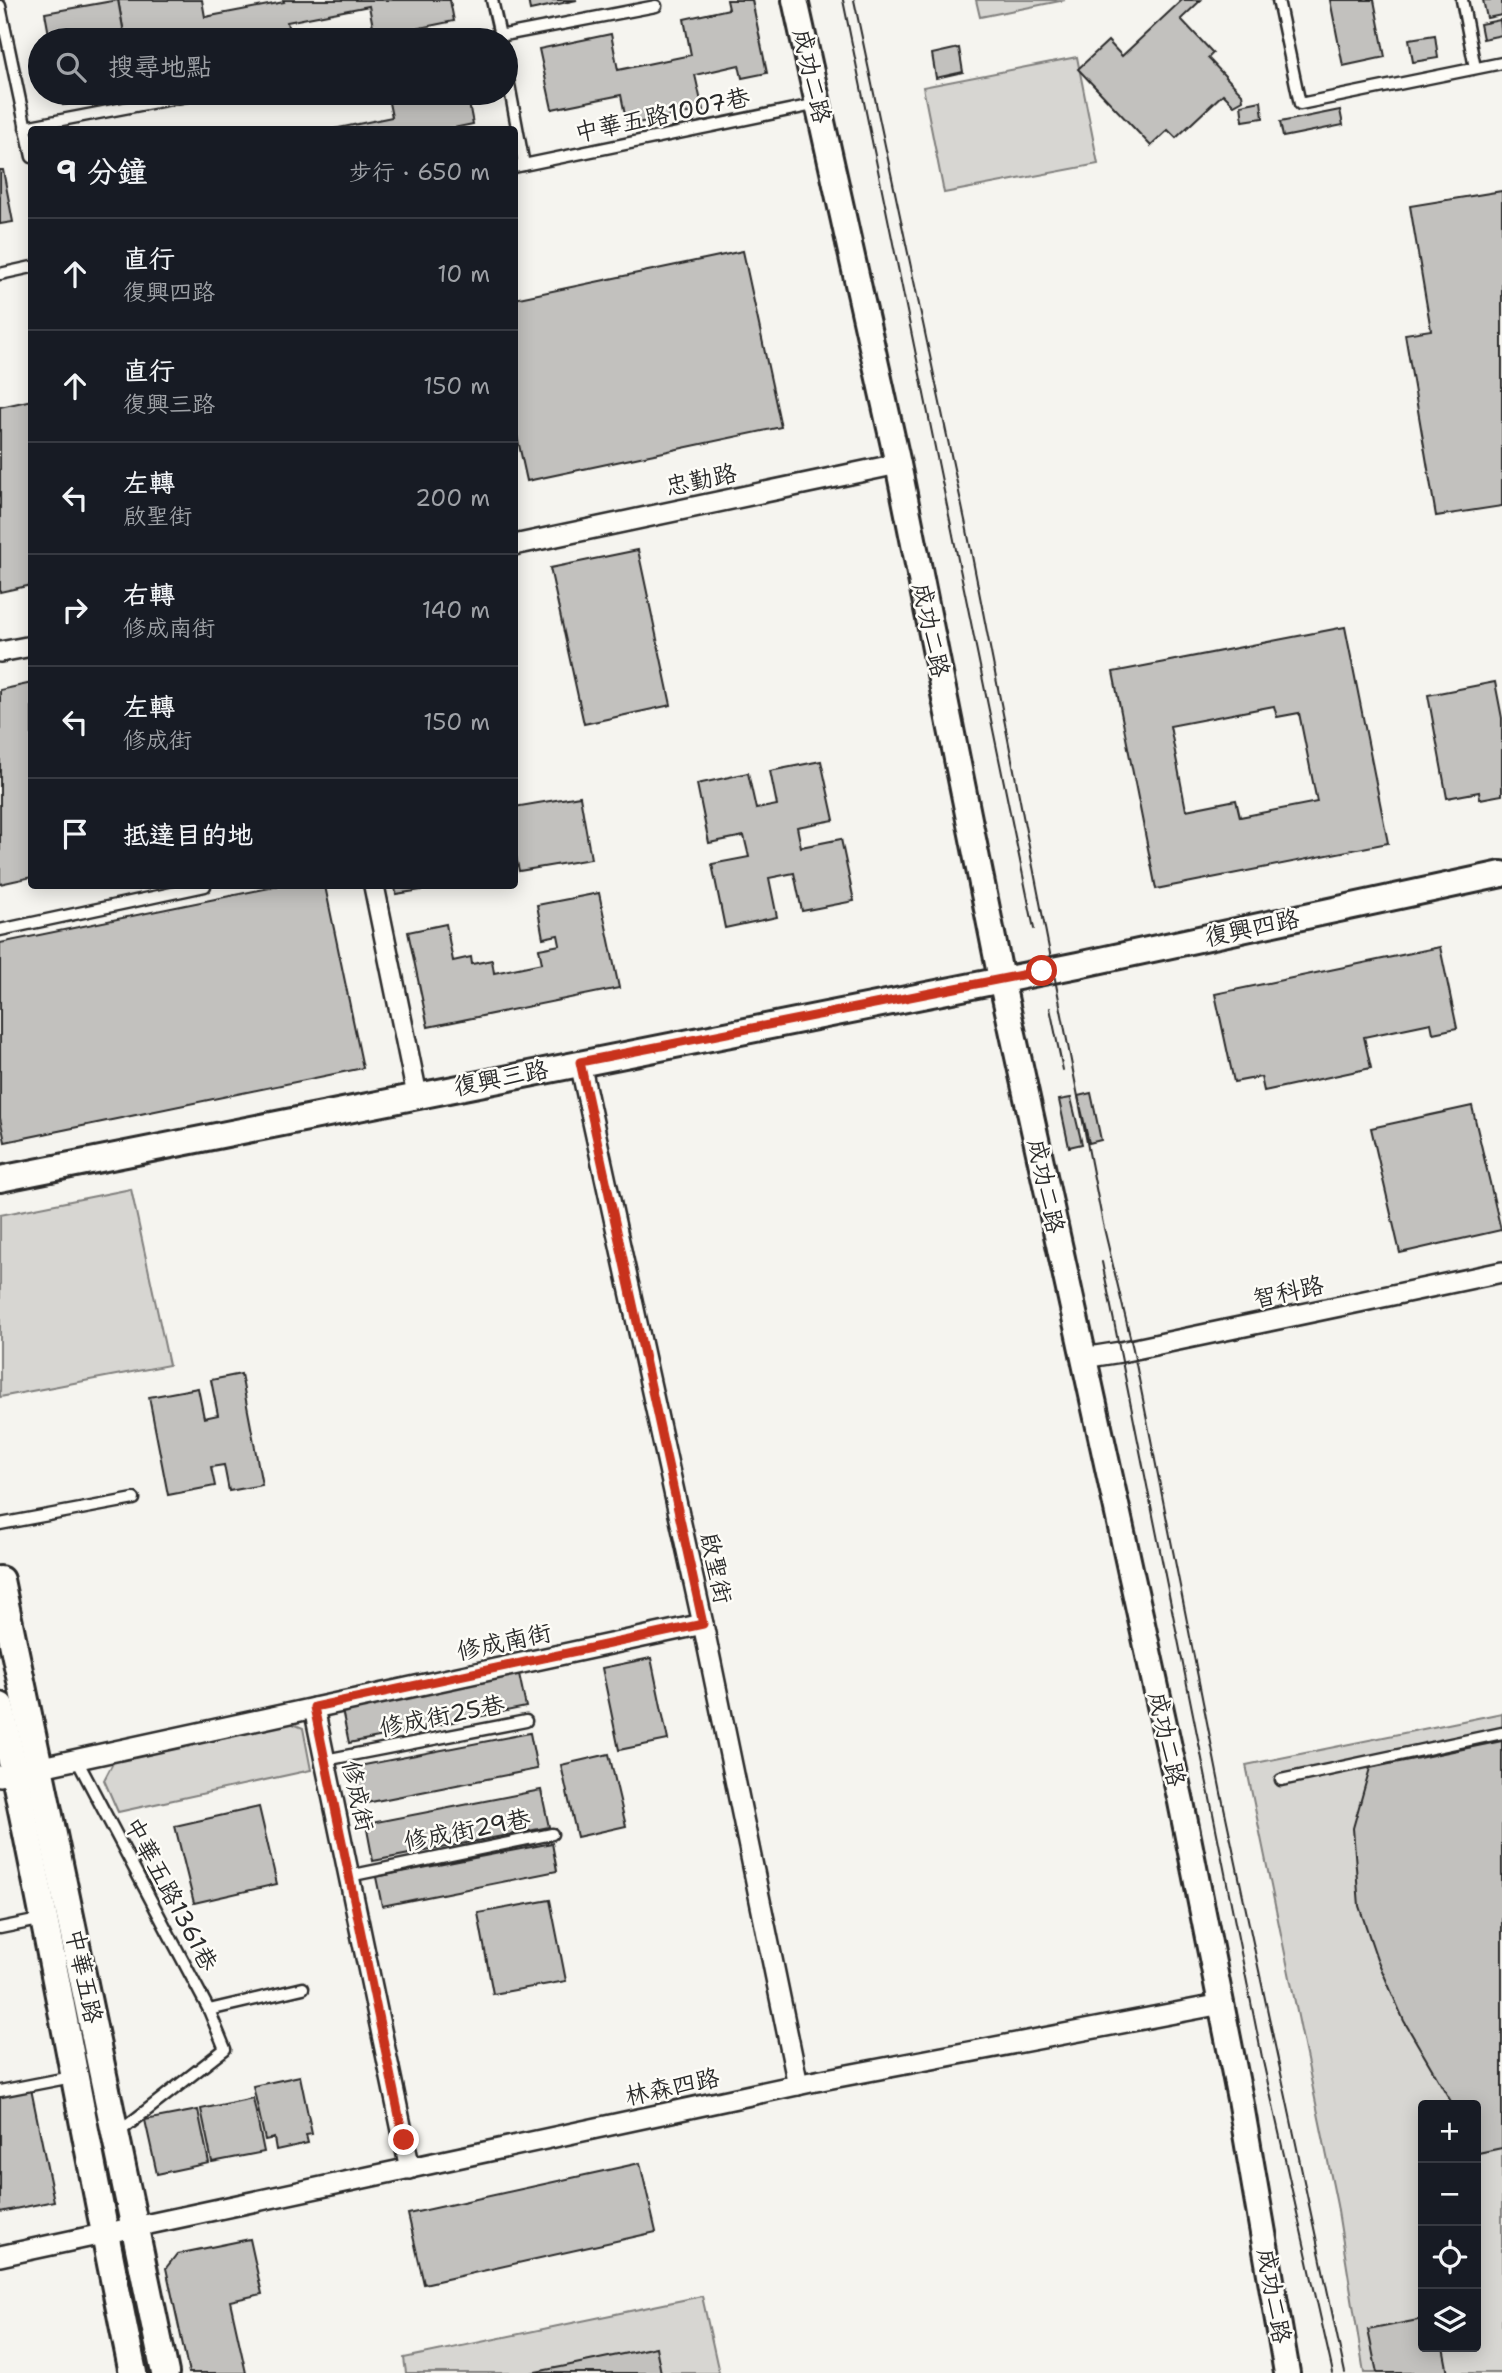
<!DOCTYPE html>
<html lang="zh-TW">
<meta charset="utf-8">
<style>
:root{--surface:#171b24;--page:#20242c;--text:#f1f3f6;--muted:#9ea1a6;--line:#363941}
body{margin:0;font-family:"Shantell Sans","LXGW WenKai TC",sans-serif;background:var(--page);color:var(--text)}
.controls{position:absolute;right:21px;bottom:21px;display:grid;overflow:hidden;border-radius:7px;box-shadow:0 4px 18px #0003}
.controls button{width:63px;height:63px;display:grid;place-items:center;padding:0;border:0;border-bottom:2px solid var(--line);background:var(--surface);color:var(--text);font:35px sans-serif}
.stop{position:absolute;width:21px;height:21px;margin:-16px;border:5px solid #c8321e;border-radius:50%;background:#fff}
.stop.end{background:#c8321e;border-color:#fff;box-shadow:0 2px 7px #0008}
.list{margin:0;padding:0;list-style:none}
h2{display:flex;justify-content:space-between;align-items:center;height:91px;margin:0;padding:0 28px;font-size:30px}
h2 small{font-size:23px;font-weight:400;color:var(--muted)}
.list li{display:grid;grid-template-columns:46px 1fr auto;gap:21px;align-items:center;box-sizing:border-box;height:112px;padding:0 28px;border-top:2px solid var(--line)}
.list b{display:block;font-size:26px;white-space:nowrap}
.list p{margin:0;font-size:23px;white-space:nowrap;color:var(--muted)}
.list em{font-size:23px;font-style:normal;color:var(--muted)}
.icon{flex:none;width:38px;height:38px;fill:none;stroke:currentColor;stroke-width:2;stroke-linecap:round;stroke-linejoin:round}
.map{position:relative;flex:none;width:1502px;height:2373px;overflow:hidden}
.search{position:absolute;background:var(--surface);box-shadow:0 4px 18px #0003;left:28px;top:28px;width:490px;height:77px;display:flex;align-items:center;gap:18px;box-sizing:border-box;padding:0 24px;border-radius:38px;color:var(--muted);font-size:26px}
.panel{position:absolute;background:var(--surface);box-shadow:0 4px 18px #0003;left:28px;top:126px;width:490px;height:763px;border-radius:7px}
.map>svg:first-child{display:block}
.green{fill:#d7d6d2;stroke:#81807e;stroke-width:2;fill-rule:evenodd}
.building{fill:#c2c1be;stroke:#2b2b2b;stroke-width:2;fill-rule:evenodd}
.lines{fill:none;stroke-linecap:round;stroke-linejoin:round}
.service-casing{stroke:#2b2b2b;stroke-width:15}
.minor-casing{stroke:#2b2b2b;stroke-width:24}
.tertiary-casing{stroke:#2b2b2b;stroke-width:30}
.secondary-casing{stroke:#2b2b2b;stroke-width:32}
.service{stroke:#fdfcf7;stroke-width:10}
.minor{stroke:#fdfcf7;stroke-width:19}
.tertiary{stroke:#fdfcf7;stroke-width:24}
.secondary{stroke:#fdfcf7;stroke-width:26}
.tram{stroke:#2b2b2b;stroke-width:2}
.route{stroke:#c8321e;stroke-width:9}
.labels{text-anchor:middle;stroke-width:5;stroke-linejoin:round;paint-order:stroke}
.street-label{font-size:24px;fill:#2b2b2b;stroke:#fdfcf7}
</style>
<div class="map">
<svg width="1502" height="2373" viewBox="0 0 1502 2373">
<rect width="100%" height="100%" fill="#f5f4ef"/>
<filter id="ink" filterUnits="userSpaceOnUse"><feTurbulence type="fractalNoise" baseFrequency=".0143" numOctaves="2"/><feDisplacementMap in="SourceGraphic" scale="14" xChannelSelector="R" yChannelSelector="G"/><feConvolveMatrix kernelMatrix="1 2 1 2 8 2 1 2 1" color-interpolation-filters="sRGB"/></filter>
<g filter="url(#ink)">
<g class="green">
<polygon points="976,0 1065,0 980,17"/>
<polygon points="1077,57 1098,164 944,193 923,87"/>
<polygon points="131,1189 169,1365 0,1397 0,1215"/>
<path d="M1502 1713V2373H1364L1337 2205 1246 1765ZM1423 2105H1476V2347H1423Z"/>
<polygon points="288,1722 303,1728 311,1770 118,1812 104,1780 115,1759"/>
<polygon points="702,2296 719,2373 406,2373 404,2358"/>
</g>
<g class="building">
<polygon points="118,0 202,0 205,17 284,2 283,0 450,0 454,21 375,37 369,6 287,22 291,40 118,40 125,39"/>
<polygon points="118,0 125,39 50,40 45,13"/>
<polygon points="528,0 577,0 530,10"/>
<polygon points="727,0 752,0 767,73 742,78 739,65 695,75 703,110 627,125 621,95 552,109 539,49 611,34 618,70 691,55 684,19 729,9"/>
<polygon points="1182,0 1201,0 1181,19 1213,53 1208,58 1242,94 1243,100 1234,105 1223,94 1176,138 1168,130 1151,146 1078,69 1108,41 1122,56"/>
<polygon points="1330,0 1374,0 1385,57 1343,66"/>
<polygon points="1483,0 1502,0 1502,15 1487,18"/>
<polygon points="1500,20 1502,35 1483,39 1480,24"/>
<polygon points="1435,35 1438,58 1413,62 1409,39"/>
<polygon points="959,48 963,72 936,78 932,54"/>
<polygon points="60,93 125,93 63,105"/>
<polygon points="387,93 467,93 473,124 444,130 329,130 392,117"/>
<polygon points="1261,101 1263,118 1243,121 1241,105"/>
<polygon points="1340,110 1343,125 1283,137 1280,122"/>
<polygon points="0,170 3,170 13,222 0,224"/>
<polygon points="1502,191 1502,506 1436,516 1405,334 1431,330 1410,206"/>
<polygon points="743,251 781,427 527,481 514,422 514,299"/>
<polygon points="32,400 32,585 0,592 0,407"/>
<polygon points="638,550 671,705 584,724 550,568"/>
<path d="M1345 627 1388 843 1156 889 1113 672ZM1274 706 1277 717 1299 713 1317 802 1240 817 1236 800 1186 810 1170 726Z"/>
<polygon points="1495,682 1502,718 1502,795 1480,799 1479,792 1447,798 1428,695"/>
<polygon points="32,683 32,877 0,884 0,690"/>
<polygon points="821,761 834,820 797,827 801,847 841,839 854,901 802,911 794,873 769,878 777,917 725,928 712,864 749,857 744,836 709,843 697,784 748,773 756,809 777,805 770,771"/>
<polygon points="580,796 591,859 519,871 514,846 514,807"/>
<polygon points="279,886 325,886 363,1068 5,1142 0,1118 0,943"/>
<polygon points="395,886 446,886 396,894"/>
<polygon points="599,893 619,988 428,1027 408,932 446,924 453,961 471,957 472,964 492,960 494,973 542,963 539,949 560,945 558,935 543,938 537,905"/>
<polygon points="1440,947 1457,1028 1433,1033 1431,1023 1364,1037 1371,1068 1264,1091 1261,1077 1234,1082 1215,994"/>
<polygon points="1091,1093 1101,1140 1089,1143 1078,1096"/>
<polygon points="1071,1098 1082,1144 1069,1147 1059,1100"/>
<polygon points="1472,1106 1501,1230 1400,1253 1371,1128"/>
<polygon points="241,1374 262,1485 229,1491 224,1465 211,1467 215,1486 168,1495 149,1397 198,1388 204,1418 218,1415 211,1380"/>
<polygon points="651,1658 668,1740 619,1750 602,1668"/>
<polygon points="519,1674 526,1707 349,1743 342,1710"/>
<polygon points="530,1733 537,1769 361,1804 354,1767"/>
<polygon points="1502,1741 1502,2148 1478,2153 1476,2149 1476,2105 1453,2105 1404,2021 1377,1959 1359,1906 1353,1828 1370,1768"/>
<polygon points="609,1754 626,1826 577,1837 561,1765"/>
<polygon points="541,1790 549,1827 373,1861 366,1824"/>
<polygon points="259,1807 277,1884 194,1903 175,1826"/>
<polygon points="552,1843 557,1871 382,1906 376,1877"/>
<polygon points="550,1900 566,1981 493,1994 478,1913"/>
<polygon points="300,2076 312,2134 306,2135 308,2143 276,2150 274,2138 265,2140 253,2086"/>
<polygon points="31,2089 54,2201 0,2212 0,2095"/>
<polygon points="253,2098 264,2152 212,2162 201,2109"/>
<polygon points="198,2110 209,2163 157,2174 145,2120"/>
<polygon points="640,2163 656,2232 424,2284 408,2214"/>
<polygon points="250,2239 262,2294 230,2301 246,2373 189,2373 166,2268 177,2254"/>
<polygon points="1423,2319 1423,2347 1443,2347 1448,2373 1377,2373 1368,2330"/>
<polygon points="656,2347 661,2373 530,2373 561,2367"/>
</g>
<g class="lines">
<g class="service-casing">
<g id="service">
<polyline points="492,0 501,40"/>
<polyline points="1278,0 1300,104 1502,63"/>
<polyline points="1462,0 1475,68"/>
<polyline points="0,6 32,157"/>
<polyline points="478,40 656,6"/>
<polyline points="506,68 524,165"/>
<polyline points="25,127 203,93"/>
<polyline points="514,167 818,104"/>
<polyline points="0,274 32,267"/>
<polyline points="0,930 205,886"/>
<polyline points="0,1524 134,1499"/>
<polyline points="77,1760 209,2010 225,2049 119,2132"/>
<polyline points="325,1760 526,1721"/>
<polyline points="1281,1780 1502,1733"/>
<polyline points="349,1876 552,1834"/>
<polyline points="0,1928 44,1919"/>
<polyline points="209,2010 303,1988"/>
<polyline points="0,2091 72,2077"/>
</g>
</g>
<g class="minor-casing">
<g id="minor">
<polyline points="514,545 898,464"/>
<polyline points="0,652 32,646"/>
<polyline points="374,886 417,1095"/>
<polyline points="580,1063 703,1624 798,2085"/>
<polyline points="1083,1358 1121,1352 1502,1272"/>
<polyline points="314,1708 703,1624"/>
<polyline points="0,1776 314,1708 410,2169"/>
<polyline points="0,2256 811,2082 1222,2004"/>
</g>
</g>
<g class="tertiary-casing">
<g id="tertiary">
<polyline points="795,0 898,464 1001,979 1181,1802 1240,2099 1287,2373"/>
<polyline points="0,1179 1078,965 1502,874"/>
</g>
</g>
<g class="secondary-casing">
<g id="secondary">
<polyline points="0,1580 165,2373"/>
<path d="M0 1706C49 1928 87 2151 133 2373"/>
</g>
</g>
<use href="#service" class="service"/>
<use href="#minor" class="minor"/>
<use href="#tertiary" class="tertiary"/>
<use href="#secondary" class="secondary"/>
<g class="tram">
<polyline points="843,0 1034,929"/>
<polyline points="854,0 966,525 1103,1224 1133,1349 1221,1793 1345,2373"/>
<polyline points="1050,1008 1063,1070"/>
<polyline points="1102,1262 1262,2057 1333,2373"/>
</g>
</g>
</g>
<g class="lines" filter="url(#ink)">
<polyline class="route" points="404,2140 314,1707 703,1624 580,1062 1042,971"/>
</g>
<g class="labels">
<g class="street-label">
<text transform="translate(812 76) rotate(77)" y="8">成功二路</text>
<text transform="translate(662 115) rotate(-12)" y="8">中華五路1007巷</text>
<text transform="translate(701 480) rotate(-12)" y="8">忠勤路</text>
<text transform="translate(931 630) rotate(78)" y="8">成功二路</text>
<text transform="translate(1252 928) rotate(-12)" y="8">復興四路</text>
<text transform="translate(501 1078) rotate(-11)" y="8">復興三路</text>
<text transform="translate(1046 1186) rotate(78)" y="8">成功二路</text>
<text transform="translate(1288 1292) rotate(-12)" y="8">智科路</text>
<text transform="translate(716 1568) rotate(78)" y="8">啟聖街</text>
<text transform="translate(504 1642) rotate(-12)" y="8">修成南街</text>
<text transform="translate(442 1716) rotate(-11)" y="8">修成街25巷</text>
<text transform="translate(1167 1739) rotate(78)" y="8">成功二路</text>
<text transform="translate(358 1796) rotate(78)" y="8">修成街</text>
<text transform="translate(467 1830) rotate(-11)" y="8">修成街29巷</text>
<text transform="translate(171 1894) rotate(62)" y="8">中華五路1361巷</text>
<text transform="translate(84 1976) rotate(78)" y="8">中華五路</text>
<text transform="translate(672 2087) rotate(-12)" y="8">林森四路</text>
<text transform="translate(1274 2296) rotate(80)" y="8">成功二路</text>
</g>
</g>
</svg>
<div class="controls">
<button>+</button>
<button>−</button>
<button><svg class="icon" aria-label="locate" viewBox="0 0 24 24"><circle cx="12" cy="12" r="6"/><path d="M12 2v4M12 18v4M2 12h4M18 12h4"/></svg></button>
<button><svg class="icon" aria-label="layers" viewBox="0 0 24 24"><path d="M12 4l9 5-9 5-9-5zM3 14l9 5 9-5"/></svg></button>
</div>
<div class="stop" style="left:1042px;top:971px"></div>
<div class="stop end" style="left:404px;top:2140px"></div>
<div class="search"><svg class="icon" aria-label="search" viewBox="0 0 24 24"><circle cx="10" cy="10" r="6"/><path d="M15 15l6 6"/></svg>搜尋地點</div>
<section class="panel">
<h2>9 分鐘<small>步行 · 650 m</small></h2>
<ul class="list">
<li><svg class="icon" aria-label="ahead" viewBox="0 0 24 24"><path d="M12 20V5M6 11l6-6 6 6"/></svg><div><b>直行</b><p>復興四路</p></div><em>10 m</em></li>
<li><svg class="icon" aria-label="ahead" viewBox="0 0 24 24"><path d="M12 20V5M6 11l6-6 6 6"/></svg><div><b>直行</b><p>復興三路</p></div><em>150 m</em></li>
<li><svg class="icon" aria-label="left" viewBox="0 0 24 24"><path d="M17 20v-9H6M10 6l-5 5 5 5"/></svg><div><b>左轉</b><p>啟聖街</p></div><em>200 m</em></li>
<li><svg class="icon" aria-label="right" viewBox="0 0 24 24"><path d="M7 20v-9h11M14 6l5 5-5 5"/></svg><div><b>右轉</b><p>修成南街</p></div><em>140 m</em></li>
<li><svg class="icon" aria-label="left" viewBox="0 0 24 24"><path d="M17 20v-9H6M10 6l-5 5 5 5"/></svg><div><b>左轉</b><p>修成街</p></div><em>150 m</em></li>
<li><svg class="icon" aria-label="arrive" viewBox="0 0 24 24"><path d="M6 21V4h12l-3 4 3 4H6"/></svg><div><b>抵達目的地</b></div></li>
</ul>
</section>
</div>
